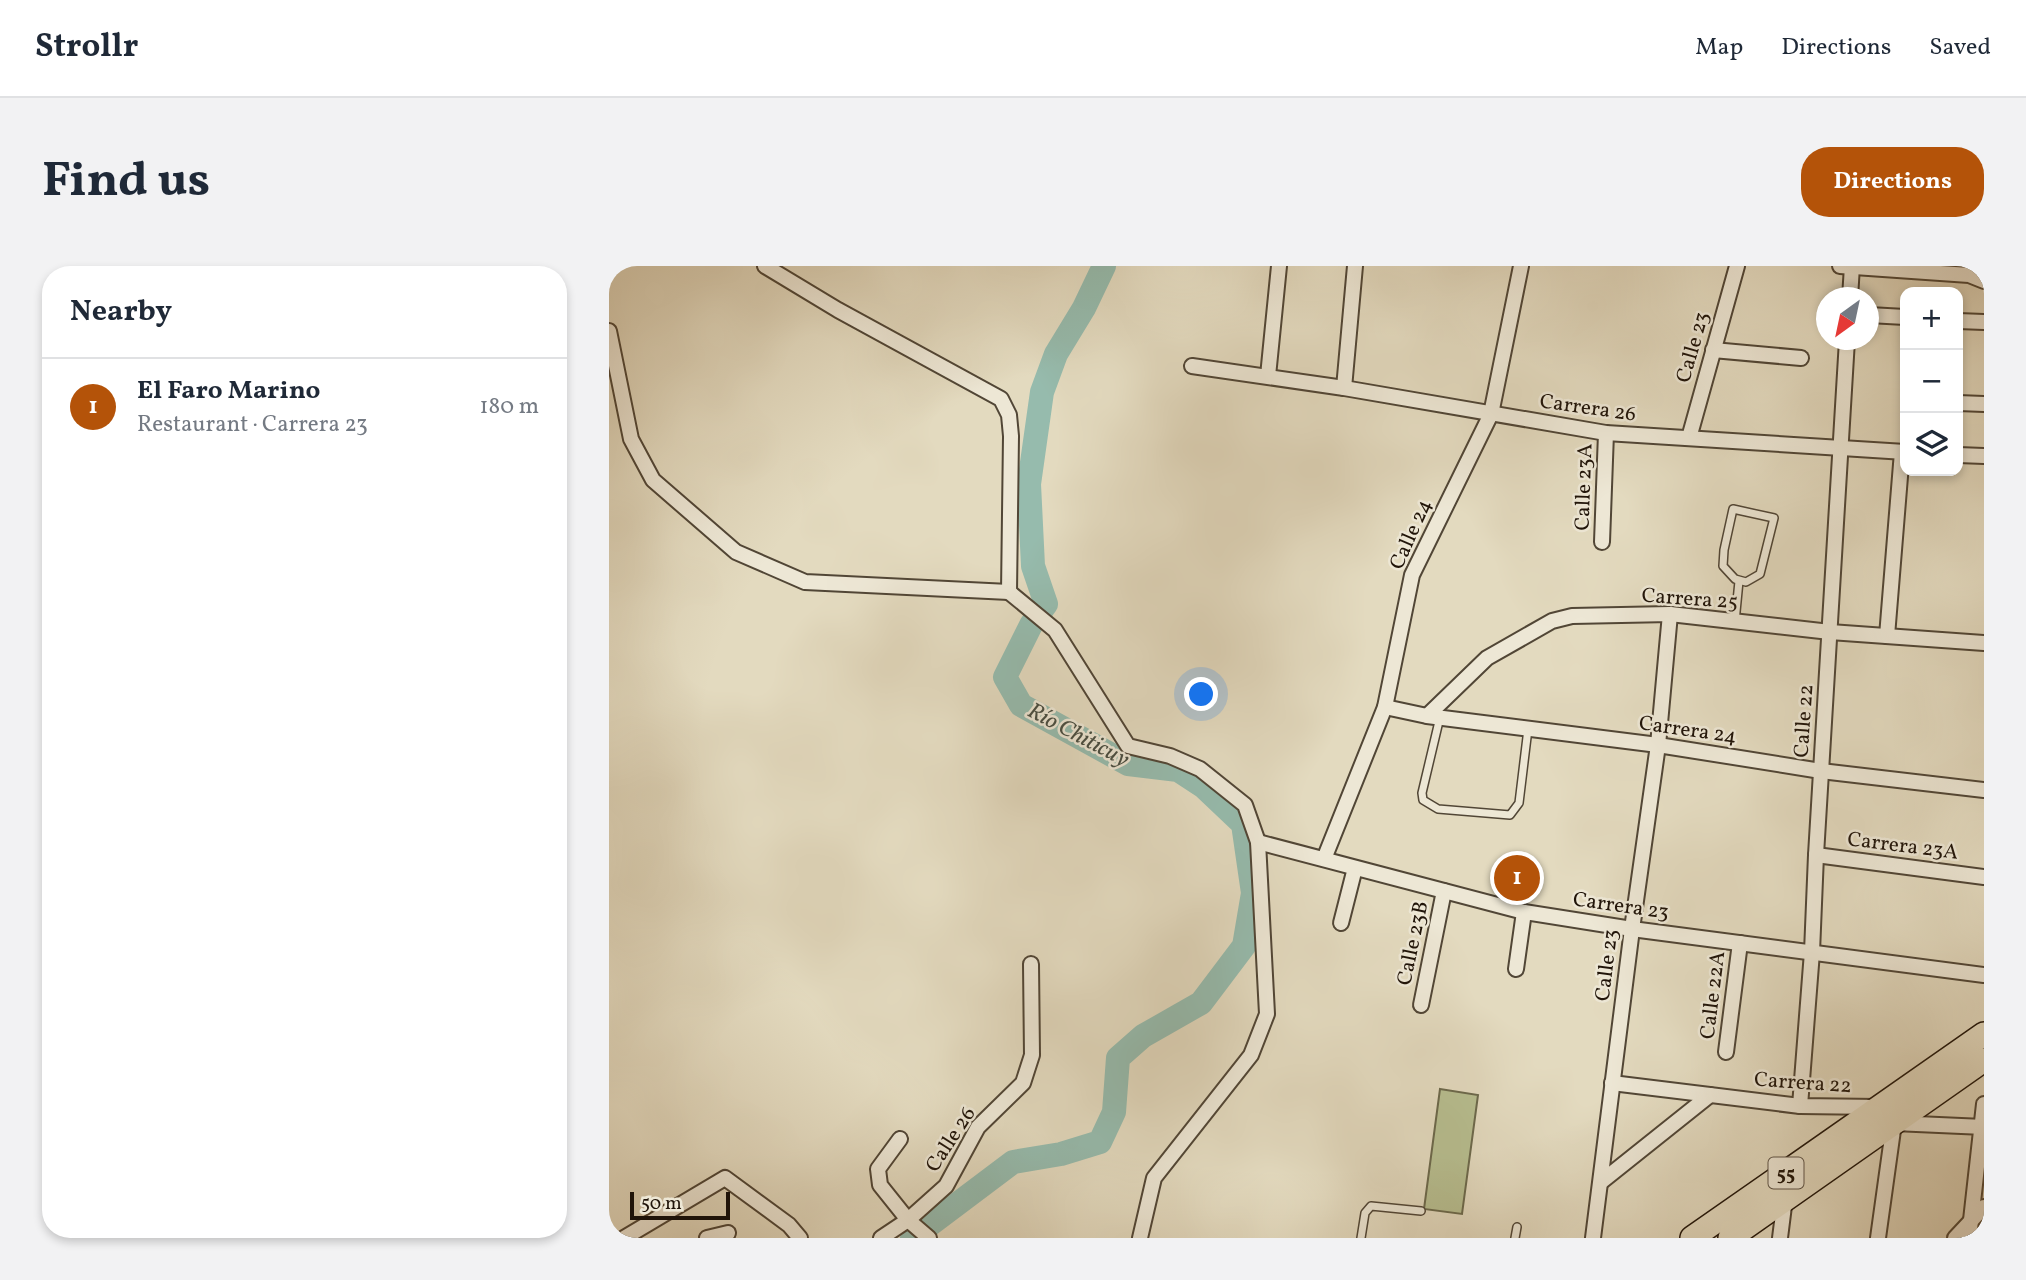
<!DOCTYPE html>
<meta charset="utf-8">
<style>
:root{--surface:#fff;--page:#f2f2f3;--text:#1f2937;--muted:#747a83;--line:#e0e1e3;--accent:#b45309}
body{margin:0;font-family:Vollkorn,serif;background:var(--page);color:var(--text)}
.controls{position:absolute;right:21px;top:21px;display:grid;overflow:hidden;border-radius:14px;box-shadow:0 4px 10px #0003}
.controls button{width:63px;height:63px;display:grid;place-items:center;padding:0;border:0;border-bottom:2px solid var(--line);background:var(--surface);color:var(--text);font:35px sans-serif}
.compass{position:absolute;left:1207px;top:21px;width:63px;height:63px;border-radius:50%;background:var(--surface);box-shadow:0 4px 10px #0003;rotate:213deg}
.scale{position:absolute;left:21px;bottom:18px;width:100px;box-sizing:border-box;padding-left:7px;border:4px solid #201409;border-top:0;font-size:19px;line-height:24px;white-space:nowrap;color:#201409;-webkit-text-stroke:5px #ede7d5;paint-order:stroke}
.you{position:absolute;left:593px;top:429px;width:24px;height:24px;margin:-18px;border:5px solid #fff;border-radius:50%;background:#1a73e8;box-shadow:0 0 0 10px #1a73e833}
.badge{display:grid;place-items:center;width:46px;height:46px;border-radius:50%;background:var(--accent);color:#fff;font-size:23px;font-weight:700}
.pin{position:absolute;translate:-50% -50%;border:4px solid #fff;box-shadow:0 2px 7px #0006}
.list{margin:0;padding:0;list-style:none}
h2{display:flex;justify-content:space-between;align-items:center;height:91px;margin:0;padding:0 28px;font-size:30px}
h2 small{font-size:23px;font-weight:400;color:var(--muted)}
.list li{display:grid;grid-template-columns:46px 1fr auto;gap:21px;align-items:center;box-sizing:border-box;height:98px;padding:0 28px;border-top:2px solid var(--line)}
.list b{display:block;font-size:26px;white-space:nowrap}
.list p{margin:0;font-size:23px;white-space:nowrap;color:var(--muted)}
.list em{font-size:23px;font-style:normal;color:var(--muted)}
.icon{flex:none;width:38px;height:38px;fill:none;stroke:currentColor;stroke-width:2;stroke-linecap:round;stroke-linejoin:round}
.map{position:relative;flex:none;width:1375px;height:972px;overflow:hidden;border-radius:28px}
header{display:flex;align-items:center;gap:42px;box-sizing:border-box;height:98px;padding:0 35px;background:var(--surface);border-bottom:2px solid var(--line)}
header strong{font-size:33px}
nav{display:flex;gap:38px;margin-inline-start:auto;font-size:24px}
.intro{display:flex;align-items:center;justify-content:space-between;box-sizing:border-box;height:168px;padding:0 42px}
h1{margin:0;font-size:49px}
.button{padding:18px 32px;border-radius:28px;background:var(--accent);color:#fff;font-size:24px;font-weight:700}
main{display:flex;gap:42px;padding:0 42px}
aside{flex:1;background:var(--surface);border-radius:28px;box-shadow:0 4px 10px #0003}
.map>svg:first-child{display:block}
.green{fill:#b7be90;stroke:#6c694c;stroke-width:2}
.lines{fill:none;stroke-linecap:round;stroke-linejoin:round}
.river{stroke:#96bbad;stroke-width:24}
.service-casing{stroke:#514636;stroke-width:10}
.minor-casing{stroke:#514636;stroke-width:18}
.trunk-casing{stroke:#201409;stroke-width:26}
.service{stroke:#ede7d5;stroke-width:7}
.minor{stroke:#ede7d5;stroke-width:14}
.trunk{stroke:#e3dabf;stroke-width:23}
.labels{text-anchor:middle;stroke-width:5;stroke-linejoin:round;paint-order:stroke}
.shield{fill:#ede7d5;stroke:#5e5346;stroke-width:2}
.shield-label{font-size:19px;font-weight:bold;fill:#201409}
.street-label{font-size:21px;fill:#201409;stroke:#ede7d5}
.water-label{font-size:23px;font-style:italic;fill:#494e42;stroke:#ede7d5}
</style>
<header>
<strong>Strollr</strong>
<nav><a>Map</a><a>Directions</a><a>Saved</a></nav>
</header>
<div class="intro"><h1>Find us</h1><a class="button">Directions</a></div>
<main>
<aside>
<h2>Nearby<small></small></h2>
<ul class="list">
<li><span class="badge">1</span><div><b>El Faro Marino</b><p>Restaurant · Carrera 23</p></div><em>180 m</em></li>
</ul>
</aside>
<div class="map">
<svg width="1375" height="972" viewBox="0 0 1375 972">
<rect width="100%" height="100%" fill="#e3dabf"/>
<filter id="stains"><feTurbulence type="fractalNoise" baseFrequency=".00286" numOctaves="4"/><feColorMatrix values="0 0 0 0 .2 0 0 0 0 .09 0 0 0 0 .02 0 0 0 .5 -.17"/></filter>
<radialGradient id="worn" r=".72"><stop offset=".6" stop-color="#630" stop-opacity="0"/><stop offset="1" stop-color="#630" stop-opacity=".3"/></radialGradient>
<polygon class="green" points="831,823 869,829 853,948 815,943"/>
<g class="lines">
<polyline class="river" points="303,972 404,896 452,888 491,876 505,846 509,792 534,770 592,737 635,680 644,627 634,558 595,521 569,504 519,498 412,439 396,411 422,359 437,338 424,300 420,218 433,126 447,88 475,42 495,0"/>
<g class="service-casing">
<g id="service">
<polygon points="1124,243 1165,252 1151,308 1137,316 1126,313 1114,300 1115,284"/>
<polyline points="1126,356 1130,315"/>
<polyline points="831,451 813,527 814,534 829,543 901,549 910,537 919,463"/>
<polyline points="752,972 756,947 762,940 812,945"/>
<polyline points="906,972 908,961"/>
</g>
</g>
<g class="minor-casing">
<g id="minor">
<polyline points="156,0 229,44 392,133 400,149 402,170 400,326"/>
<polyline points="1231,0 1360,9 1375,15"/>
<polyline points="1241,32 1243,0"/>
<polyline points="1260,49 1296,51"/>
<polyline points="1349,55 1375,56"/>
<polyline points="0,65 22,173 44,214 127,286 196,316 400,326"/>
<polyline points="1104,84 1192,92"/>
<polyline points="583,100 735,122 997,167 1296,186"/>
<polyline points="659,110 670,0"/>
<polyline points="735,122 746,0"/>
<polyline points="1349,137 1375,138"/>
<polyline points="1080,172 1128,0"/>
<polyline points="1349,189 1375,190"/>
<polyline points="993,276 997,167"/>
<polyline points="400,326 446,364 519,480 561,490 591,503 636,539 649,576 658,748 642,789 545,912 531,972"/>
<polyline points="1278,370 1293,186"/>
<polyline points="776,441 818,450 1049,479 1212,505 1375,524"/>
<polyline points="818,450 878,392 943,355 963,350 1061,348 1221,366 1375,377"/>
<polyline points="649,576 915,646 1023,663 1375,709"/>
<polyline points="1207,589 1375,611"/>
<polyline points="715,593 776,441 803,309 882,148 912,0"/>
<polyline points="732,657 746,602"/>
<polyline points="907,703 915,646"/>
<polyline points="812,739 835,625"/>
<polyline points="1117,786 1131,677"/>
<polyline points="1003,817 1191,840 1269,841"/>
<polyline points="1191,840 1203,686 1207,589 1238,74"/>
<polyline points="1285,857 1375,861"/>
<polyline points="291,873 269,903 271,919 299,954 320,972"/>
<polyline points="992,916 1101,829"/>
<polyline points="15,972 116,912 180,959 191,972"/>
<polyline points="98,972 119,967"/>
<polyline points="272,972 299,954 337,920 369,861 414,817 423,789 422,698"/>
<polyline points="984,972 1023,663 1049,479 1061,348"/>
<polyline points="1171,972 1176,932"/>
<polyline points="1269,972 1285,857"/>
<polyline points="1346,972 1375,941"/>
<polyline points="1360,972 1375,838"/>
</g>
</g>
<g class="trunk-casing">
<g id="trunk">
<polyline points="1083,972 1375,768"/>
<polyline points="1121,972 1375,794"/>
</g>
</g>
<use href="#service" class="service"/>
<use href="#minor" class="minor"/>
<use href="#trunk" class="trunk"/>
</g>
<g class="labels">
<rect class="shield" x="1159.5" y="891.5" width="35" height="31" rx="5"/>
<g class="shield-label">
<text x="1177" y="914">55</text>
</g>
<g class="street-label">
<text transform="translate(1083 81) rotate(-74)" y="7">Calle 23</text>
<text transform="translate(979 141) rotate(8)" y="7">Carrera 26</text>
<text transform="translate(974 221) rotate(-88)" y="7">Calle 23A</text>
<text transform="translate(801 268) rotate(-66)" y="7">Calle 24</text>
<text transform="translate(1081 332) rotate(4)" y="7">Carrera 25</text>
<text transform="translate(1194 455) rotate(-86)" y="7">Calle 22</text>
<text transform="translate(1079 463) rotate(8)" y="7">Carrera 24</text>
<text transform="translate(1294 579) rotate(7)" y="7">Carrera 23A</text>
<text transform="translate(1012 639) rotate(8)" y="7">Carrera 23</text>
<text transform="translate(803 677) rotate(-78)" y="7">Calle 23B</text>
<text transform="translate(997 699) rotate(-83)" y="7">Calle 23</text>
<text transform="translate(1103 729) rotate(-83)" y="7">Calle 22A</text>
<text transform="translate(1194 816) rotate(4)" y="7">Carrera 22</text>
<text transform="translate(341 873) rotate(-57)" y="7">Calle 26</text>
</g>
<g class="water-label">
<text transform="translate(470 468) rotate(28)" y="8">Río Chiticuy</text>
</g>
</g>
<rect width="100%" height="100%" filter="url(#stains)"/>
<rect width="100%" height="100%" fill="url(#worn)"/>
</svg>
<div class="controls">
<button>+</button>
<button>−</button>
<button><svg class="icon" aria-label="layers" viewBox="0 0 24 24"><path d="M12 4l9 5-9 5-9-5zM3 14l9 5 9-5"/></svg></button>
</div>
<svg class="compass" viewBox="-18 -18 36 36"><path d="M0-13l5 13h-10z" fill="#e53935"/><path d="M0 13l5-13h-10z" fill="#747a83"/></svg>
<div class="scale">50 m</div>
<div class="you"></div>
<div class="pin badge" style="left:908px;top:612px">1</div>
</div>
</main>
